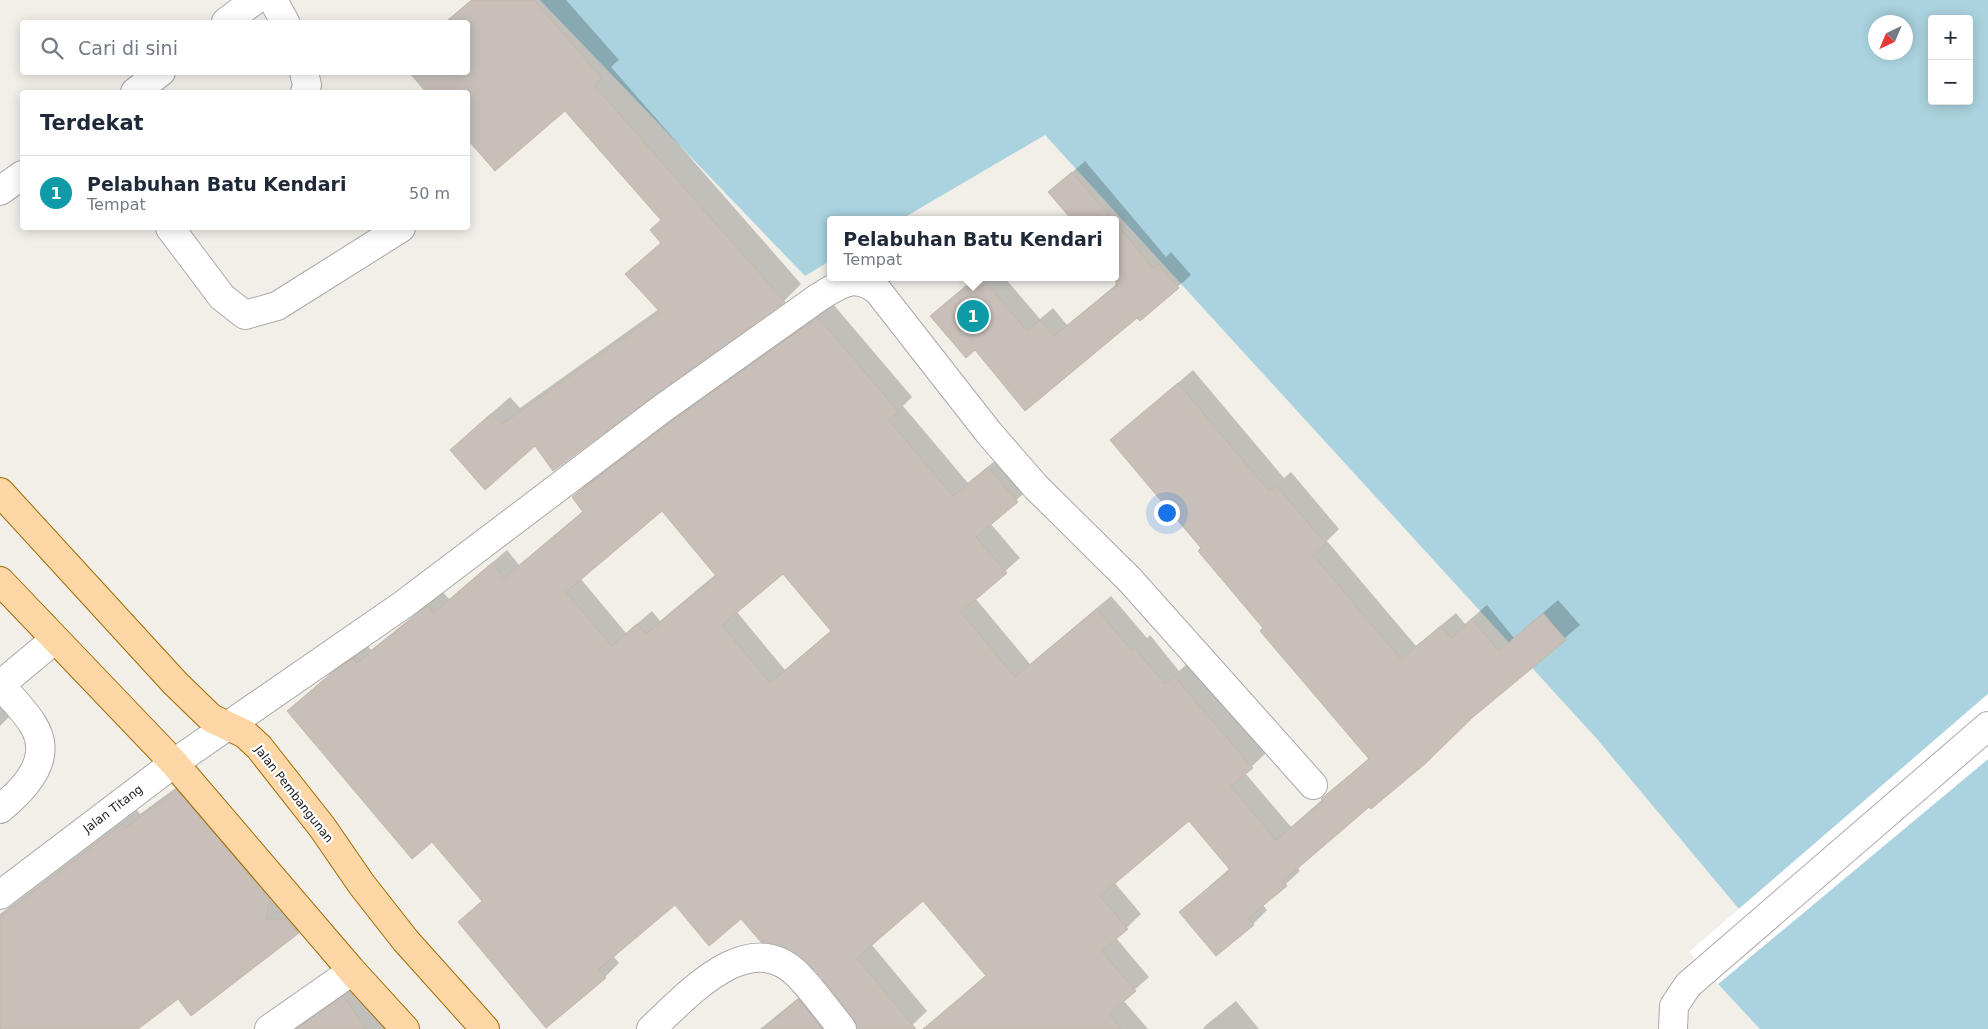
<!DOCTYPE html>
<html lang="id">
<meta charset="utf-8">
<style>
:root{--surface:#fff;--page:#f2f2f3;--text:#1f2937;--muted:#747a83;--line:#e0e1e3;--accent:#d93025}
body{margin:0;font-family:"DejaVu Sans",sans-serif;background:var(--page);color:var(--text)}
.controls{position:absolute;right:15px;top:15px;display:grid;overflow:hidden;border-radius:5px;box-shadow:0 2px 12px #0003}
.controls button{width:45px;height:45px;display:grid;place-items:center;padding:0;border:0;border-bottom:1px solid var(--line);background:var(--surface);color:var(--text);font:25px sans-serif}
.compass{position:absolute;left:1868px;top:15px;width:45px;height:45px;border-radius:50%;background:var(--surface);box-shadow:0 2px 12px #0003;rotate:224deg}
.you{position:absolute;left:1166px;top:512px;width:18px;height:18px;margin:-12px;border:4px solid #fff;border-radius:50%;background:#1a73e8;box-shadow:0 0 0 8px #1a73e833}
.badge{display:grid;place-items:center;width:32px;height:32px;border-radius:50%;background:var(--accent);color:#fff;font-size:16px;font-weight:700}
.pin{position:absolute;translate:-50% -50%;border:2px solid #fff;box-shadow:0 1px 5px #0006}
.popup{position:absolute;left:827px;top:216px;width:292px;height:65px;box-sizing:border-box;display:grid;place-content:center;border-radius:5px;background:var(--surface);filter:drop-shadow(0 1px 4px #0005);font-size:16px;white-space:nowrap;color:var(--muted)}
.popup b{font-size:19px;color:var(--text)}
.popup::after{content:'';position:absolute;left:50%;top:100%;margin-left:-10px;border:10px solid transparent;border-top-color:var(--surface)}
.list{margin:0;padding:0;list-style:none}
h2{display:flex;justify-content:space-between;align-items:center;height:65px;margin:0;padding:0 20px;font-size:21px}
h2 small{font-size:16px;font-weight:400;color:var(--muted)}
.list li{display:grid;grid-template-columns:32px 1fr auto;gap:15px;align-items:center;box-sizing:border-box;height:75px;padding:0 20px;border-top:1px solid var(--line)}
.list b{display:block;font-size:19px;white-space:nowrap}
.list p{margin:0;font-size:16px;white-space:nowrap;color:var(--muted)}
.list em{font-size:16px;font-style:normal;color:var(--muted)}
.icon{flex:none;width:28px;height:28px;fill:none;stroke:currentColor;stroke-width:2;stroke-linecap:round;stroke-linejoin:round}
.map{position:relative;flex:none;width:1988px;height:1029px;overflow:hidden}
.search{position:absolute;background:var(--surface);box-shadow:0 2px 12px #0003;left:20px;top:20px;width:450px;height:55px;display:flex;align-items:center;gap:12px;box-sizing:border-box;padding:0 18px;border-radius:5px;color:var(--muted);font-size:19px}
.panel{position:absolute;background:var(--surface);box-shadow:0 2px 12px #0003;left:20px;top:90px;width:450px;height:140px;border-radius:5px}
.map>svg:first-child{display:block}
.water{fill:#aad3df;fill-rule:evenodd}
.pier{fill:#fff}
.shadow{fill:#0003;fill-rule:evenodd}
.building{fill:#c7bfb8;stroke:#c4b6ab;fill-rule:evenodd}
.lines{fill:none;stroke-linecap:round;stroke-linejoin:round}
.minor-casing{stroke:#a9a9a9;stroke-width:30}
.major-casing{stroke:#a06b00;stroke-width:30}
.minor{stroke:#fff;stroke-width:28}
.major{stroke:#fcd6a4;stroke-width:28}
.labels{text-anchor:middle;stroke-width:4.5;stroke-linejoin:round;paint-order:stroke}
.street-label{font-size:12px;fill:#222;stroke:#fff}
</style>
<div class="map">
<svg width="1988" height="1029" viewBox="0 0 1988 1029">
<rect width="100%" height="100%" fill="#f2efe9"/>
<g class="water">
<path d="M540 0H1988V694L1739 909 1597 739 1045 135 900 220H830V261L805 276ZM1932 19H1969V101H1932ZM1876 22H1906V52H1876Z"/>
<polygon points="1988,759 1988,1029 1760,1029 1718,984"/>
</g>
<polygon class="pier" points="1988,694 1988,759 1718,984 1689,952"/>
<g class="shadow">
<polygon points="471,0 566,0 619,60 611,67 801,284 784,301 535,444 469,433 510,397 520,408 659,309 627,274 662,242 662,219 565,109 495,169 468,138 468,92 428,92 411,72 468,72 468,22 445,22"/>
<polygon points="1085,161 1166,257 1171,252 1191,275 1140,320 1137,316 1025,409 944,304 976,277 1004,277 1040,319 1053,308 1067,325 1124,278 1116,269 1116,220 1074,220 1050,192"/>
<path d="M833 304 912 397 903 406 968 483 1003 454 1031 487 990 523 1020 558 975 598 1030 664 1111 596 1147 638 1150 635 1179 671 1188 663 1266 753 1245 773 1291 827 1369 758 1203 548 1112 440 1193 370 1284 478 1291 472 1339 529 1327 541 1416 646 1456 613 1465 624 1487 605 1514 638 1558 600 1580 625 1297 867 1300 871 1263 905 1267 910 1253 924 1180 912 1230 868 1189 820 1114 882 1141 914 1116 938 1149 977 1123 1000 1148 1029H924L986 975 923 900 871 944 927 1011 908 1029H859L856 1019 810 963 741 917 675 903 613 956 619 963 605 977 546 1026 460 922 483 900 432 840 289 711 350 657 367 645 371 650 443 592 449 599 507 550 519 565 583 511 573 497 587 483 688 407ZM662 510 716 574 660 621 652 611 626 633 580 578ZM783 572 832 630 785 670 737 612Z"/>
<polygon points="0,689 17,709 0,726"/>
<polygon points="192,776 313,917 298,932 178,998 136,1029 0,1029 0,914 137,810 140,814"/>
<polygon points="359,982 409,1025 421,1029 288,1029"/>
<polygon points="813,986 850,1029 760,1029"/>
<polygon points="1236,1001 1259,1029 1203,1029 1206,1025"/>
</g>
<g class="building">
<polygon points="472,0 534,0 602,78 594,85 785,302 654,396 553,471 535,446 485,490 450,450 492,413 502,424 660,312 625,274 661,243 650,230 661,220 565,111 495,171 468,140 468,92 426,92 409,72 468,72 468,22 446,22"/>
<polygon points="1072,172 1113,220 1072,220 1048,192"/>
<polygon points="1116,223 1153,268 1158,264 1179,288 1140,321 1137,318 1025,411 975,350 966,358 930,316 977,277 982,277 1027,331 1040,320 1054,336 1116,286"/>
<path d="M818 317 899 412 889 420 953 496 988 467 1018 502 976 537 1007 573 961 612 1015 677 1097 609 1132 651 1135 648 1165 684 1174 676 1253 768 1231 786 1276 840 1323 801 1321 799 1369 759 1260 631 1263 628 1198 551 1201 548 1110 440 1178 383 1269 491 1276 485 1326 544 1313 555 1401 659 1441 626 1451 638 1472 619 1499 651 1543 613 1566 640 1472 718 1426 763 1371 809 1369 807 1283 881 1287 886 1248 918 1254 925 1216 956 1179 912 1230 870 1189 821 1100 896 1128 929 1102 951 1136 991 1109 1014 1122 1029H923L986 976 923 901 857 958 916 1029H857L854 1019 816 971 788 949 761 942 741 919 709 946 675 905 599 969 606 978 546 1028 458 922 482 901 432 842 412 859 287 711 334 671 353 658 357 663 428 605 434 613 492 563 504 578 583 512 572 497 672 421ZM662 511 716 576 646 634 637 624 612 646 566 592ZM783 574 831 631 770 683 722 625Z"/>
<polygon points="177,790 269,898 267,919 287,919 299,933 191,1016 178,999 138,1029 0,1029 0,917 122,824 125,828"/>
<polygon points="343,996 367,1029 296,1029"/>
<polygon points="798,999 822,1029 763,1029"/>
</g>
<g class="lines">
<g class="minor-casing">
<g id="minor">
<polyline points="273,0 285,22"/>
<polyline points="226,22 255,0"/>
<polyline points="304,72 307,85 305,92"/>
<polyline points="135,92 161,72"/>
<polyline points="0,191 22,175"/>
<polyline points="170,228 222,297 245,315 277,306 401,228"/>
<path d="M0 685C11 697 23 709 32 723 55 757 26 788 0 809"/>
<polyline points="0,685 54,640"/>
<path d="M0 895 174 763 404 604 663 408 819 297C842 283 855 273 878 291L989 433 1036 487 1130 580 1313 785"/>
<polyline points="269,1029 352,971"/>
<path d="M651 1029C687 996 748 925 798 975 814 992 828 1011 842 1029"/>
<polyline points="1673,1029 1674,1006 1688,985 1988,726"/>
</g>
</g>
<g class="major-casing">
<g id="major">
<polyline points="0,492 175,683 211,718 245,734 259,747 322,827 362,885 406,941 485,1029"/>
<polyline points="0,581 174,763 352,971 405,1029"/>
</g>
</g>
<use href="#minor" class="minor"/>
<use href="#major" class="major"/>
</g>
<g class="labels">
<g class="street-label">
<text transform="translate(294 794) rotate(52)" y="4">Jalan Pembangunan</text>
<text transform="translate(113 809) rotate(-37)" y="4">Jalan Titang</text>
</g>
</g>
</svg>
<div class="controls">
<button>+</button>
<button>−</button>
</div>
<svg class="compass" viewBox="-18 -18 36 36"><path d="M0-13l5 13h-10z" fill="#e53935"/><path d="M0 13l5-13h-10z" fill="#747a83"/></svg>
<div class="you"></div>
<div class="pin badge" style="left:973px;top:316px;background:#0f9aa8">1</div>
<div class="popup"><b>Pelabuhan Batu Kendari</b>Tempat</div>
<div class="search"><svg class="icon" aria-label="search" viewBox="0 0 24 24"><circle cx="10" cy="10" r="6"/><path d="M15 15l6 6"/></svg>Cari di sini</div>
<section class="panel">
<h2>Terdekat<small></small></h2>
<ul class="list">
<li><span class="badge" style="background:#0f9aa8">1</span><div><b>Pelabuhan Batu Kendari</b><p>Tempat</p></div><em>50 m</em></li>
</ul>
</section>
</div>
